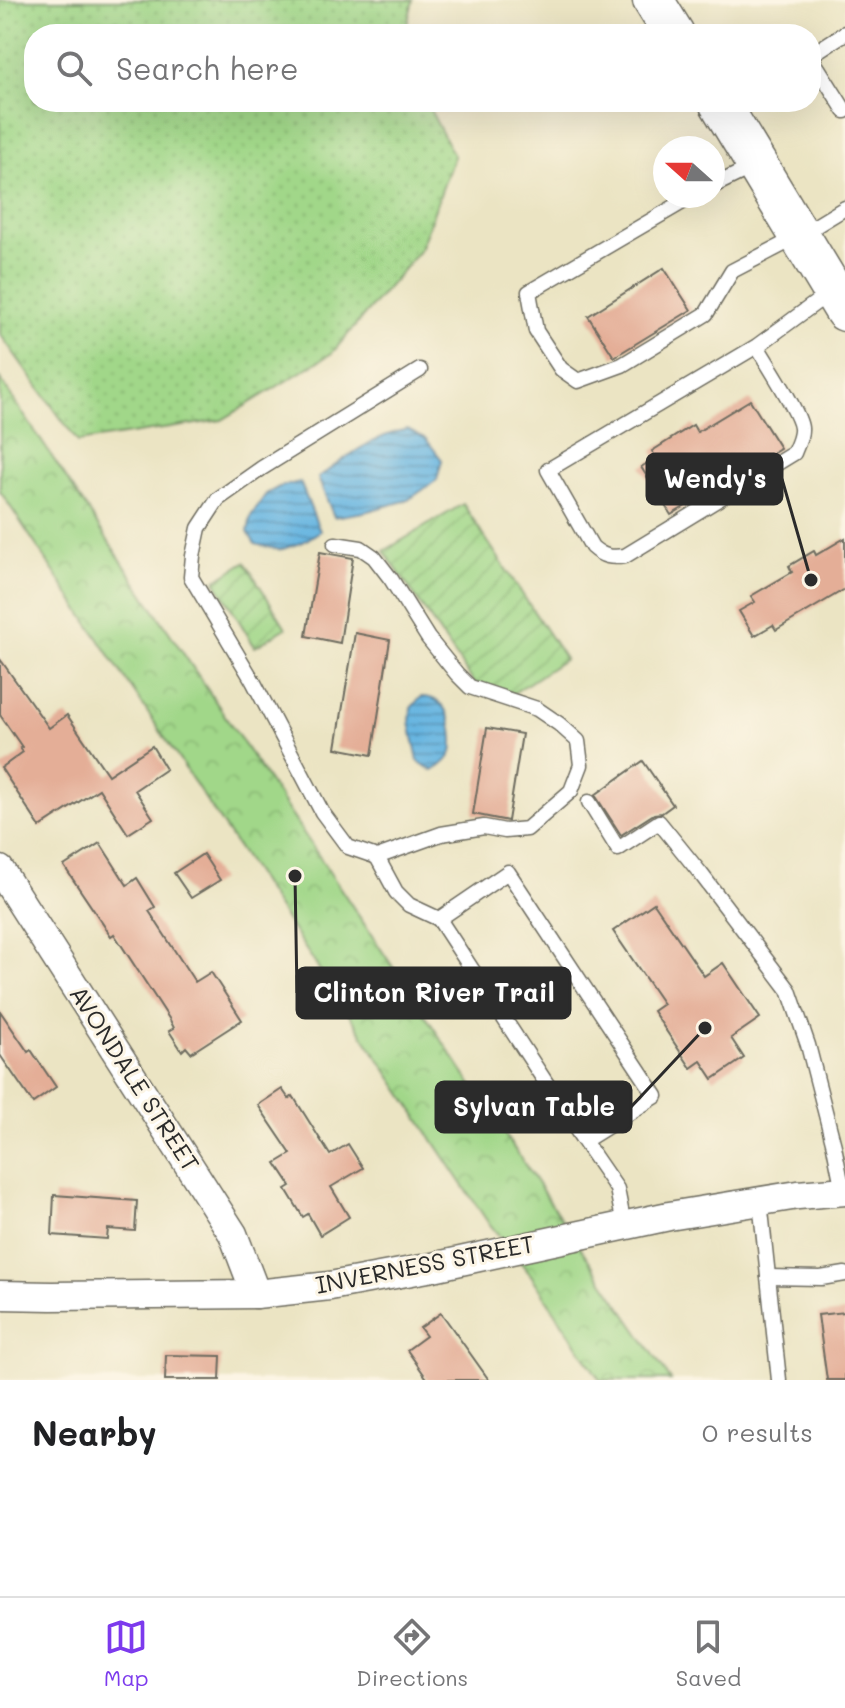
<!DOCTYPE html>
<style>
:root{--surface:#fff;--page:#f2f2f2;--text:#202124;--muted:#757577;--line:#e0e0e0;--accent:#7c3aed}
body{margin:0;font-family:Mali,sans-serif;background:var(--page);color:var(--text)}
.compass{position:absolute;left:653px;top:136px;width:72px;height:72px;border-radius:50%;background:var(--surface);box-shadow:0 8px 32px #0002;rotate:291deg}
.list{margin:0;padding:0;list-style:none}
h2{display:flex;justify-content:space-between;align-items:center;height:104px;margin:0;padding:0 32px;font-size:34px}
h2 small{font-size:26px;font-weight:400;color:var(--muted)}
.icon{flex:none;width:44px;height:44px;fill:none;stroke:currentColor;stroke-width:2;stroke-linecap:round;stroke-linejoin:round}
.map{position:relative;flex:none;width:845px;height:1380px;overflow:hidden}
.search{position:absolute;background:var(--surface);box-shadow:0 8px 32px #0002;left:24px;right:24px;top:24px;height:88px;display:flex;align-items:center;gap:20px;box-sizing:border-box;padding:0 28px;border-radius:32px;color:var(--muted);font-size:30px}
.sheet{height:216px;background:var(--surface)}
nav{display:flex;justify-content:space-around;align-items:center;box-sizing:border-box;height:112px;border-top:2px solid var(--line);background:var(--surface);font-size:22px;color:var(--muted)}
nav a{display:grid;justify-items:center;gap:4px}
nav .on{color:var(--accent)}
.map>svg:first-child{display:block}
.grass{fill:url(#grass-dots);stroke:#66815a;stroke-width:2}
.park{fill:url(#park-crowns);stroke:#66815a;stroke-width:2}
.garden{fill:url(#garden-furrows);stroke:#66815a;stroke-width:2}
.water{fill:url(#water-rules);stroke:#487086;stroke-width:2}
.building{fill:#e4ae97}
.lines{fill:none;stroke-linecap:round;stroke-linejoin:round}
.service-casing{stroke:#6e6c60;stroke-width:17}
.minor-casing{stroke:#6e6c60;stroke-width:31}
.secondary-casing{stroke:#6e6c60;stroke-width:43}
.service{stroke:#fff;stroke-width:14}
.minor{stroke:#fff;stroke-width:28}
.secondary{stroke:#fff;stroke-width:40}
.labels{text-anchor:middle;stroke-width:6;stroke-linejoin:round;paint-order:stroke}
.street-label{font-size:24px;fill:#2b2b2b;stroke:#fcf5e5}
.leader{fill:none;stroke:#2b2b2b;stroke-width:3}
.callout-dot{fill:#2b2b2b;stroke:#fcf5e5;stroke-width:3}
.callout{fill:#2b2b2b;stroke:#2b2b2b;stroke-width:3}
.callout-label{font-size:26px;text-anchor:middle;font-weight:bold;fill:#fff}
</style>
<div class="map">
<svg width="845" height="1380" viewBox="0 0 845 1380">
<defs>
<pattern id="grass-dots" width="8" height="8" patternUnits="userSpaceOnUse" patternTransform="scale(2)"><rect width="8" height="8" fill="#a1d789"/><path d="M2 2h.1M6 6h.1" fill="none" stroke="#8bb976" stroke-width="1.8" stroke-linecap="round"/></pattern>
<pattern id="park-crowns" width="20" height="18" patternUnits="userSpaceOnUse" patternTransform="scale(2)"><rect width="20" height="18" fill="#a1d789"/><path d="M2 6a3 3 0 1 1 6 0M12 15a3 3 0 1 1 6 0" fill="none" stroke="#8bb976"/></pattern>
<pattern id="garden-furrows" width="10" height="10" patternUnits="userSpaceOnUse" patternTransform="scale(2)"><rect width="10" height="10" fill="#a1d789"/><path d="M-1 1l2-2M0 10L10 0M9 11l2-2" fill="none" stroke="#8bb976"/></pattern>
<pattern id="water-rules" width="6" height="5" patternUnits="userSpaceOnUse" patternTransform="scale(2)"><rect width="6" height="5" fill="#66b5e1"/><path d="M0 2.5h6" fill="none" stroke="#5493b7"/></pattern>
</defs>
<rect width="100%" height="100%" fill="#fcf5e5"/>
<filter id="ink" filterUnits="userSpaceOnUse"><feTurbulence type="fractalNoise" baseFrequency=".0125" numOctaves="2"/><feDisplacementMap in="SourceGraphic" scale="16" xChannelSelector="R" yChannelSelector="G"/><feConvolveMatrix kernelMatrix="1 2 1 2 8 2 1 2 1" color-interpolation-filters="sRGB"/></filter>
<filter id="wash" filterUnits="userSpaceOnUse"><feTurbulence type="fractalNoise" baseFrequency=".006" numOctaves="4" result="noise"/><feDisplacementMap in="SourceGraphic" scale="32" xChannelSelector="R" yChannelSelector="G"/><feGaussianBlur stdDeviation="1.8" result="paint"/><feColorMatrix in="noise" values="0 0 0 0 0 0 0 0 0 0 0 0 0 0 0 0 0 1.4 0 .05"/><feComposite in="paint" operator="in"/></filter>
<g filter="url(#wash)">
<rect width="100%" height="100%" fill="#ebe4c3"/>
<polygon class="grass" points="0,0 413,0 405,34 34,34 34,102 426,102 454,156 420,250 332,353 222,420 78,442 0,334"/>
<polygon class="park" points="0,379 586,1256 671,1380 600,1380 531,1275 487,1221 0,491"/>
<g class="garden">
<polygon points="463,504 565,659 512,694 474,683 384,551"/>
<polygon points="245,562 286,628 255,647 215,581"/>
</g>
<g class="water">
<path d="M408 429 426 439 442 460 437 480 408 500 364 512 334 517 318 478C346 457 373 436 408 429Z"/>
<polygon points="300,482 320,531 303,542 280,550 255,544 248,532 251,516 266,494 279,487"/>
<path d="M421 697C445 696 452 720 453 739 453 742 453 750 452 752 449 761 440 767 433 771L418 761 410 722 411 708Z"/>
</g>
<g id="blocks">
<g class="building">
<polygon points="664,268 691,310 614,357 588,316"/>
<polygon points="750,400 780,448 671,515 641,467 656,458 652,451 693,425 697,432"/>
<polygon points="845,538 845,589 776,630 773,625 754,636 739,611 755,602 751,596 792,572 789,566 814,551 816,555"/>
<polygon points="320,552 353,558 340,643 306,636"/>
<polygon points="355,633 390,640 372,755 336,748"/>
<polygon points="0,659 49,728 67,715 108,775 152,746 166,769 135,790 153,818 128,834 99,789 40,827 1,768 23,752 20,748 22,747 0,715"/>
<polygon points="487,728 522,734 508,821 473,814"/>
<polygon points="643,761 673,805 662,813 654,814 621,835 595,795"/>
<polygon points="100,843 127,885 137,878 155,907 149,911 195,982 211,972 242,1020 191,1053 186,1047 182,1051 169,1031 174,1028 170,1020 114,934 111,936 64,866"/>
<polygon points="203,854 220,880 191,898 174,873"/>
<polygon points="654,903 704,976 723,963 760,1018 731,1038 744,1058 713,1079 701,1061 691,1068 653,1011 663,1004 613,931"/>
<polygon points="0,1011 28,1052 31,1050 56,1087 33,1103 0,1055"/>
<polygon points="282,1089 289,1099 293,1096 330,1155 348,1144 363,1168 331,1187 349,1217 320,1235 308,1214 303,1217 286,1189 291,1186 276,1163 291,1154 258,1105"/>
<polygon points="54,1195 137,1201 135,1231 108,1229 107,1239 52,1235"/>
<polygon points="845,1312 845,1380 827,1380 818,1315"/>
<polygon points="441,1313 447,1321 489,1380 428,1380 407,1350 426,1336 420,1328"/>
<polygon points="166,1355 221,1356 220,1380 165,1380"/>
</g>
</g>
</g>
<g filter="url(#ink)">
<use href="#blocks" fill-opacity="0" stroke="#6e6c60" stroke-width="2"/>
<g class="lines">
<g class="service-casing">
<g id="service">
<polyline points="811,55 845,33"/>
<polyline points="811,57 845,111"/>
<polyline points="713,186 754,166"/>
<polyline points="693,196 529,292 536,331 561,369 578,381 622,365 706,314 732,271 799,236 845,208"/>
<path d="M757 346C766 362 800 413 801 428 802 436 797 445 794 453L625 556C611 558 603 557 592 547L548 470 757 346 829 293"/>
<polyline points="335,544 361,548 374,557 391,579 428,638 457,674 470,687 537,709 559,724 578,741 581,765 571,791 527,829 505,831 484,827 441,834 377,857 348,847 322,812 253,681 191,577 193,556 199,528 218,499 262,468 420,370"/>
<polyline points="589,802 618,849 659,822 701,874 789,990 808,1045 834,1146 843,1191"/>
<polyline points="377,857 396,892 409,905 439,919"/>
<polyline points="584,1141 439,919 508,872 656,1096 584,1141 617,1189 624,1225"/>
<polyline points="760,1201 779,1380"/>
<polyline points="768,1277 821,1278 845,1274"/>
</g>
</g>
<g class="minor-casing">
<g id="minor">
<polyline points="0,870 233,1234 256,1294"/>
<polyline points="0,1295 51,1296 256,1294 330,1286 428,1268 669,1216 798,1195 845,1191"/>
</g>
</g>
<g class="secondary-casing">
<g id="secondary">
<polyline points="653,0 674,34"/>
<polyline points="719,102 845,311"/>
</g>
</g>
<use href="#service" class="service"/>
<use href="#minor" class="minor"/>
<use href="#secondary" class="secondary"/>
</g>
</g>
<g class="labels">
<g class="street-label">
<text transform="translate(134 1079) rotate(57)" y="8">AVONDALE STREET</text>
<text transform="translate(425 1265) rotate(-11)" y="8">INVERNESS STREET</text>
</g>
</g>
<path class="leader" d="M811 580L782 479M295 876L297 993M705 1028L631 1107"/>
<g class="callout-dot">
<circle cx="811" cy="580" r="8"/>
<circle cx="295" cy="876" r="8"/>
<circle cx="705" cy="1028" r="8"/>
</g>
<g class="callout">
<rect x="647" y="454" width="135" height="50" rx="8"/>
<rect x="297" y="968" width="273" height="50" rx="8"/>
<rect x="436" y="1082" width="195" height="50" rx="8"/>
</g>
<g class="callout-label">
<text x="715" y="488">Wendy's</text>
<text x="434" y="1002">Clinton River Trail</text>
<text x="534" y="1116">Sylvan Table</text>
</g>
</svg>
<svg class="compass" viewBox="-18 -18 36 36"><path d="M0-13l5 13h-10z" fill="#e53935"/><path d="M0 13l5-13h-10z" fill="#757577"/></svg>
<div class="search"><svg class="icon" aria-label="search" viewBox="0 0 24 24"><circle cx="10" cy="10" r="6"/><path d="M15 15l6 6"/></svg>Search here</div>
</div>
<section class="sheet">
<h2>Nearby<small>0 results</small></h2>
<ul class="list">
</ul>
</section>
<nav>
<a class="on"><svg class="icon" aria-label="map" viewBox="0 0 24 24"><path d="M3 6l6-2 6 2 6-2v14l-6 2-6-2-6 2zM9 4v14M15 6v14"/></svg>Map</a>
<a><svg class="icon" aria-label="directions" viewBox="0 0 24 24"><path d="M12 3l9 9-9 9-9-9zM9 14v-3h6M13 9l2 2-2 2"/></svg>Directions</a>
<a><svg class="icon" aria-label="saved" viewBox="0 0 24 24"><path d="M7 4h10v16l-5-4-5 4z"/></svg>Saved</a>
</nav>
